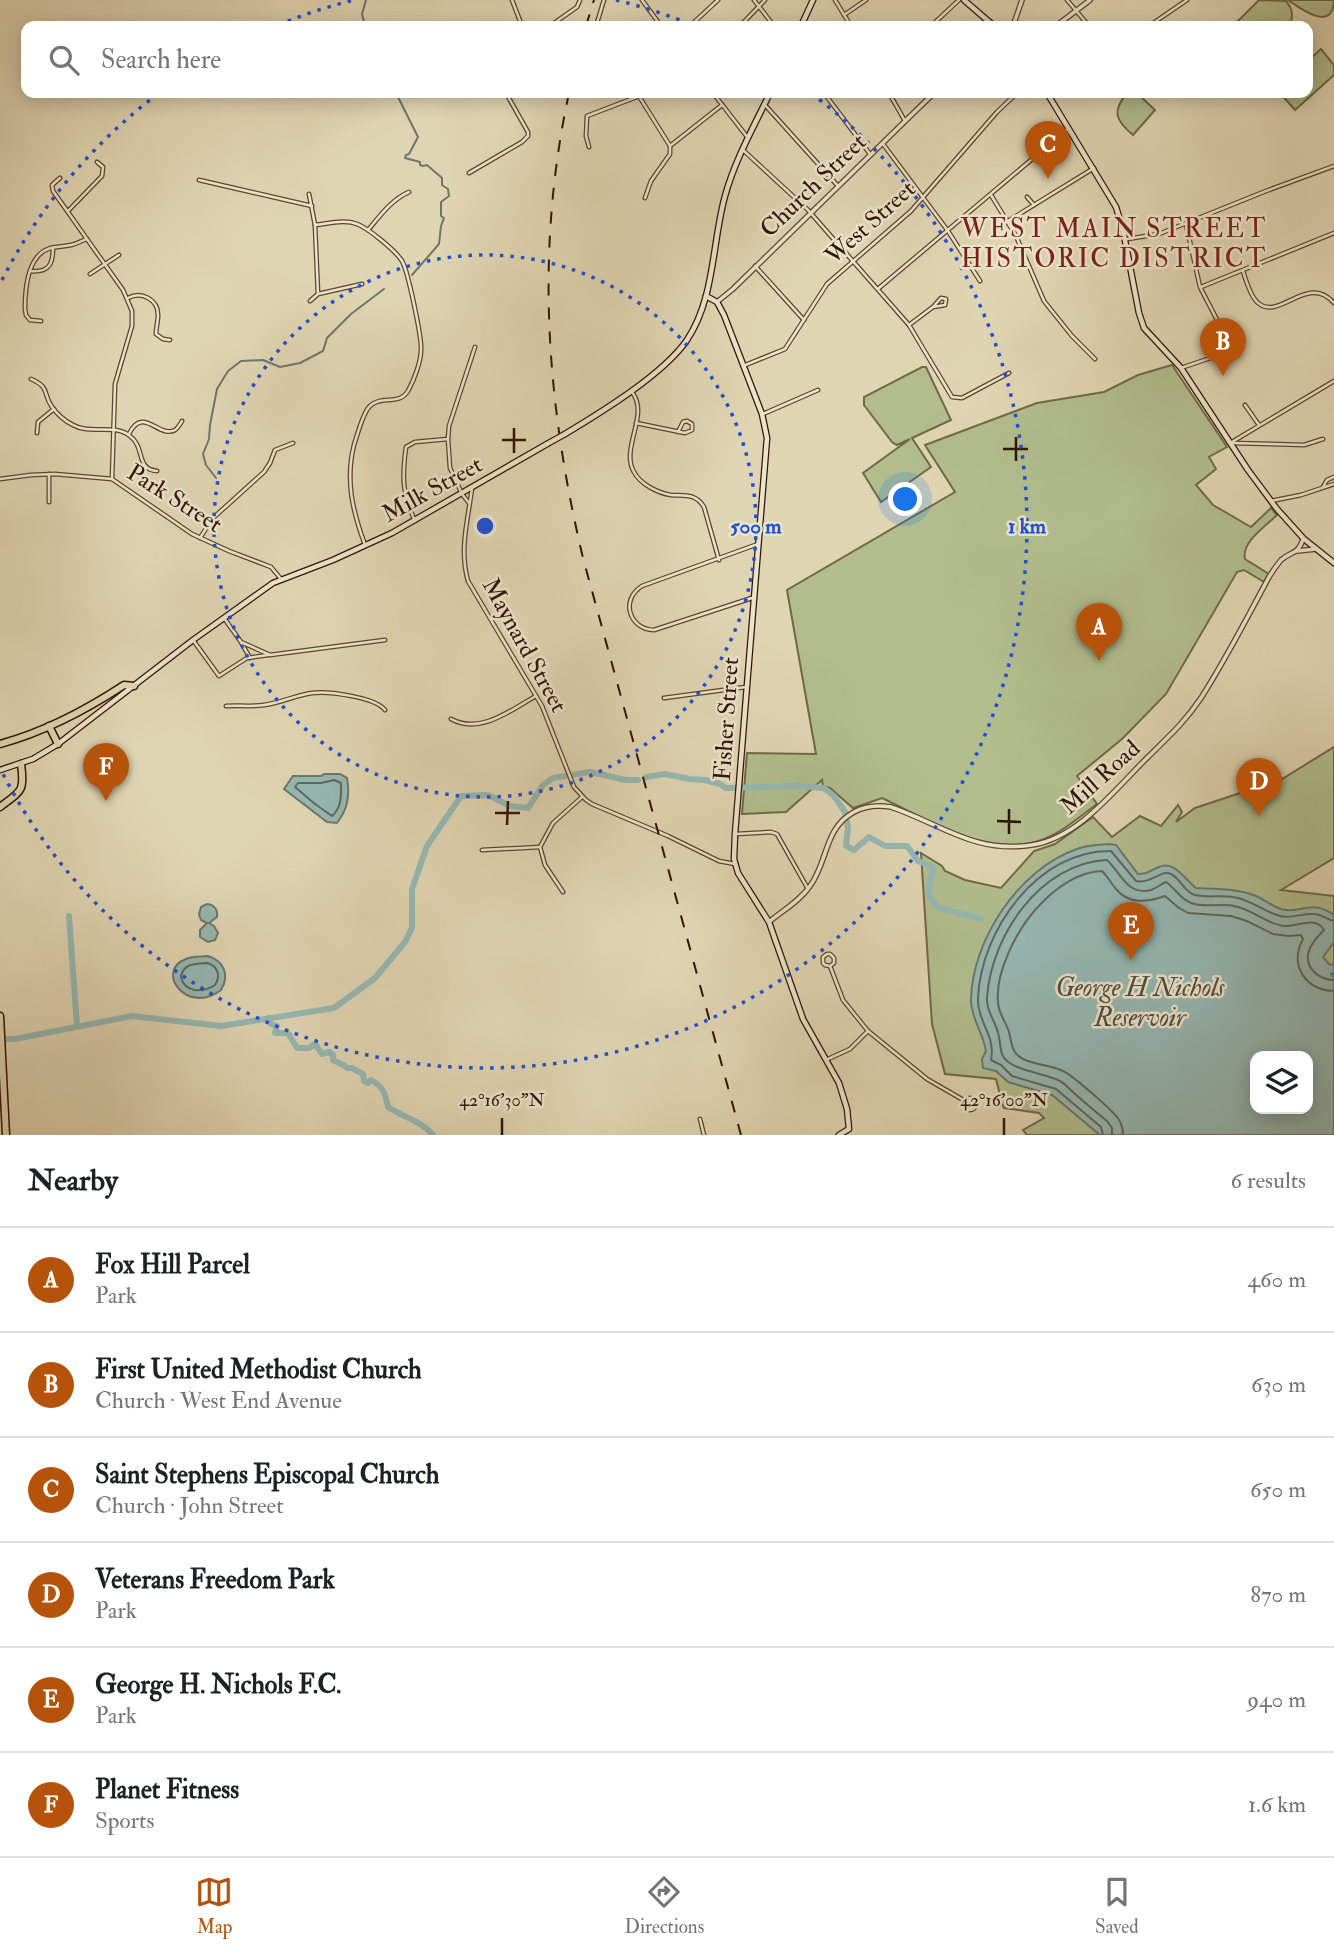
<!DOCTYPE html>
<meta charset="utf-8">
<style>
:root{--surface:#fff;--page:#f2f2f2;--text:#202124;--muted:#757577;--line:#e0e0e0;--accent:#b45309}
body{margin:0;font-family:"IM FELL Double Pica",serif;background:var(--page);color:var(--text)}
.controls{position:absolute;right:21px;bottom:21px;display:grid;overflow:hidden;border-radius:14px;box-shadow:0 4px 18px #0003}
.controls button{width:63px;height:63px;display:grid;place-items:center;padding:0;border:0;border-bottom:2px solid var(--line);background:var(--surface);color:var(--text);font:35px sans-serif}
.you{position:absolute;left:906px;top:500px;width:24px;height:24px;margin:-18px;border:5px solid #fff;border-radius:50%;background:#1a73e8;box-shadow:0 0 0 10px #1a73e833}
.badge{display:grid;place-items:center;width:46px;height:46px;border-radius:50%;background:var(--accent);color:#fff;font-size:23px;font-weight:700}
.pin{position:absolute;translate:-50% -58px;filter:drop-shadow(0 2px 4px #0008)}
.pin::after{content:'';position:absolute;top:37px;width:24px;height:21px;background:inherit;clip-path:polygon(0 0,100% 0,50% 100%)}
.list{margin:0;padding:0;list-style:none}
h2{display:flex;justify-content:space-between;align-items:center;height:91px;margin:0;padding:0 28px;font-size:30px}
h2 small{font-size:23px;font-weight:400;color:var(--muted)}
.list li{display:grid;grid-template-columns:46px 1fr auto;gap:21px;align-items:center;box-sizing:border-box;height:105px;padding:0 28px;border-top:2px solid var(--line)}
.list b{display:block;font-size:26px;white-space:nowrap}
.list p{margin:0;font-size:23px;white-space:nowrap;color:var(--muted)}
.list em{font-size:23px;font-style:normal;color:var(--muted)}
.icon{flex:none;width:38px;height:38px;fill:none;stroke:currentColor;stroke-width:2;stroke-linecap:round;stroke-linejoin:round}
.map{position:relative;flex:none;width:1334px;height:1135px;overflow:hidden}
.search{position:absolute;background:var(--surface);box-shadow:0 4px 18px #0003;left:21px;right:21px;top:21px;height:77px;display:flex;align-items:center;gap:18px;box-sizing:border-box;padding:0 24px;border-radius:14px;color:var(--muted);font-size:26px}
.sheet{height:721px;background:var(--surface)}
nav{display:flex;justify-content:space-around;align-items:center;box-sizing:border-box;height:98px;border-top:2px solid var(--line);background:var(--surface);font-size:19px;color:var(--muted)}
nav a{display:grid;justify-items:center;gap:4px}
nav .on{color:var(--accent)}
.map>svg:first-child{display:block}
.green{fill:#b1bd8d;stroke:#706846;stroke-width:2;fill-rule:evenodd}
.water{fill:#95b8b3;stroke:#6d766b;stroke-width:2;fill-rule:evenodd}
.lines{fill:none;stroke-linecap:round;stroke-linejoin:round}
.shore{stroke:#62665a;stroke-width:2}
.stream{stroke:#6d766b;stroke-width:2}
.river{stroke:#95b8b3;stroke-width:6}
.minor-casing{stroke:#5c442c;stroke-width:5}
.tertiary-casing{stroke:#5c442c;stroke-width:6}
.secondary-casing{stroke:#301300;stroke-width:7}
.trunk-casing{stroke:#301300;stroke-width:9}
.minor{stroke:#ebe4cd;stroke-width:2.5}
.tertiary{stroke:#ebe4cd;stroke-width:3.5}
.secondary{stroke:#ebe4cd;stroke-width:4.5}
.trunk{stroke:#e0d5b2;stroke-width:6}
.rail{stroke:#301300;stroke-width:2;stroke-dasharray:12 12;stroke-linecap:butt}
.secondary-bridge-casing{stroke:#301300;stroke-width:7;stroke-linecap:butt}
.secondary-bridge{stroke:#ebe4cd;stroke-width:4.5}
.ticks{fill:none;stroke:#301300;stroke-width:2.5}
.ring{fill:none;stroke:#1d4ed8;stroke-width:3.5;stroke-dasharray:3.5 7}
.labels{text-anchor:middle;stroke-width:5;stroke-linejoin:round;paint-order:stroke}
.street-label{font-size:24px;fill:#301300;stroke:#ebe4cd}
.neighbourhood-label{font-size:26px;letter-spacing:2px;fill:#7a1f14;stroke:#ebe4cd}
.water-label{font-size:26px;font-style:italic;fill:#534d3f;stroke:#ebe4cd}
.ticks-label{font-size:18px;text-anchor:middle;fill:#301300;stroke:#ebe4cd;stroke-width:5;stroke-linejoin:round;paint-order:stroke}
.centre{fill:#1d4ed8;stroke:#ebe4cd;stroke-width:3.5}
.ring-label{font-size:21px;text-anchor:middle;font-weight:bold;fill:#1d4ed8;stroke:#ebe4cd;stroke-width:5;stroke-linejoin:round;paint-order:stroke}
</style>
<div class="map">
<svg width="1334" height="1135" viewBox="0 0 1334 1135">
<rect width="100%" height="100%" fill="#e0d5b2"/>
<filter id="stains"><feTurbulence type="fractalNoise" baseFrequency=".00286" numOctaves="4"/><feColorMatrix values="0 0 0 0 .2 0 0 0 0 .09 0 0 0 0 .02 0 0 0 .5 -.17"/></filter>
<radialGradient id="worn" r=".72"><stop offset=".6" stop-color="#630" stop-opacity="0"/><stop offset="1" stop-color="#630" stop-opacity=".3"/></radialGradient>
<g class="green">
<path d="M1259 0 1286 1C1293 9 1294 17 1289 26H1233Z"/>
<path d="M1288 0H1334C1333 33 1301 9 1288 0Z"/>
<polygon points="1321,49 1334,65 1334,75 1295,110 1280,93 1308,93 1308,61"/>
<path d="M1127 93H1137L1155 110 1133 135C1115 120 1112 111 1127 93Z"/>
<path d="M1172 365 1227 447 1209 457 1216 469 1196 485 1213 505 1251 527 1271 508 1277 515C1266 526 1241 542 1245 559L1269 574 1264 582 1244 570 1237 572 1166 694 1122 739 1077 776 1097 804C1083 814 1069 827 1053 835 998 865 931 821 882 798L853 808 830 788 823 786 822 780 786 812 742 814 747 753 816 754 787 590 955 492 925 445 1037 403 1104 392 1138 375Z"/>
<polygon points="922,367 926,367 951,420 912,438 931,467 881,502 863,473 910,439 897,445 892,442 864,405 864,397"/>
<path d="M1334 747V858L1281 890 1334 896V1135H1027L1023 1130 1044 1118 1039 1113 1004 1108 998 1096 1000 1095 996 1079 945 1074 932 1024 921 853 942 866 945 871 965 880 1001 888 1034 851 1055 844 1093 817 1112 837 1140 816 1161 826 1178 805 1182 812 1176 822 1195 808 1282 779ZM1255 1056H1308V1109H1255Z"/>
</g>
<g class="water">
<path d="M324 774H340L347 778C350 795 348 809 337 823L327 822 284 789 293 776H321Z"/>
<path d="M1108 844 1116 845 1138 874C1148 875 1150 870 1159 867 1175 860 1185 880 1196 888 1216 889 1236 888 1256 896 1265 900 1272 906 1281 909 1302 915 1308 898 1334 915V942L1323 957 1329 964 1334 965V973L1331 974 1334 978V1135H1100L1052 1095 1008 1082 996 1071 983 1068 982 1059 986 1051C983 1033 971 1018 971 1000 972 940 1019 869 1077 849 1087 845 1097 845 1108 844ZM1255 1056H1308V1109H1255Z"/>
<path d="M207 904C215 905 218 910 217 917L209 923 214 926 218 933 215 940 208 942 200 937V930L207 923 201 920 199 914 201 907Z"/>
<path d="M208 956C224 961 230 975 221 990 187 1016 154 971 186 959 193 956 201 957 208 956Z"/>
</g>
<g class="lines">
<g class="shore">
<path d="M334 780 341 783C341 796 342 807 332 816L315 804 295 787 298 783H321Z"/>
<path d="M207 963C218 966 221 976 215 985 203 993 185 993 181 977 183 963 195 964 207 963Z"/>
<path d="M1103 1135 1101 1127 1056 1089 1012 1076 1001 1065 991 1060C996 1035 977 1022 978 998 981 930 1038 850 1111 851L1136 881C1152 884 1161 869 1171 874 1181 879 1184 892 1195 895 1207 898 1221 895 1233 897 1249 899 1262 910 1277 915 1290 920 1301 913 1314 914 1322 914 1327 920 1334 921"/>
<path d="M1112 1135V1128L1107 1121C1096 1112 1085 1103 1074 1093 1069 1089 1065 1083 1058 1080 1044 1073 1007 1070 1002 1054 1000 1048 1000 1039 998 1033 995 1020 986 1011 987 998 991 936 1040 863 1107 860 1121 873 1127 896 1151 890 1157 888 1161 884 1166 882 1175 888 1180 899 1191 903 1204 908 1220 903 1234 906 1252 909 1266 924 1284 926 1298 927 1315 915 1324 930 1318 936 1309 946 1308 955 1306 970 1321 980 1334 980"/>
<path d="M1123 1135C1123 1129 1122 1125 1119 1120 1115 1112 1072 1075 1063 1071 1051 1065 1035 1065 1023 1059 1011 1053 1012 1043 1009 1032 1006 1022 998 1013 998 1002 995 973 1016 932 1035 910 1052 891 1075 872 1102 871 1107 876 1111 883 1116 889 1129 905 1148 902 1165 896L1179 908 1188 913 1231 916 1247 921 1273 934 1288 936 1301 935 1303 939C1289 965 1305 990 1334 991"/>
</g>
<g class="stream">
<polyline points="365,26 362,14 366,0"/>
<polyline points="396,93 418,137 409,154 406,155 405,158 420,162 420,165 423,166 427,165 442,178 442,185 448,189 449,196 441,202 441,216 444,218 441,226 439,244 412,275"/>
<polyline points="216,478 206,465 203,454 209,439 210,425 217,389 228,371 241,361 263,360 280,367 300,363 323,351 327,338 351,314 384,289"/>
</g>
<g class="river">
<path d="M646 777 665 774 690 779 705 780 720 784 726 788 797 786 824 788 834 796 845 812 848 828 846 846 854 850 869 837 885 846H907L918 861 933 867C932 883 921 896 940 908L981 919"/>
<polyline points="69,916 77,1026"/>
<path d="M268 1018 271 1024 277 1026 275 1033H288L297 1048H309L315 1044 322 1054 329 1052 333 1055V1060L345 1066 347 1068H352L363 1074 364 1081 368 1083 371 1080C385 1088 385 1094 388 1107 403 1117 423 1122 433 1135"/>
<polyline points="0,1039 15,1039 132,1016 221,1026 334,1008 375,978 405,942 412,928 412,889 427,846 461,796 488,795 510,806 528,808 543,785 553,778 590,772 626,780 638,780"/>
</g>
<g class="minor-casing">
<g id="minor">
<polyline points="512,0 522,26"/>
<polyline points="642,0 661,26"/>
<polyline points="754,0 774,26"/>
<polyline points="835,0 851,26"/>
<polyline points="1067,0 1089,26"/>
<polyline points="844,15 866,0"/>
<polyline points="550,26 577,7 580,0"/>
<polyline points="596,26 604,0"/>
<polyline points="690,26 718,0"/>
<polyline points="740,26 765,0"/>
<polyline points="931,26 959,0"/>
<polyline points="1149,26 1187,0"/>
<polyline points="637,93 670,146"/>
<polyline points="713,93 748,138"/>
<polyline points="824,93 870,154"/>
<polyline points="889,93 905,121"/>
<polyline points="765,105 838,186"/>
<polyline points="883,144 948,231 980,281"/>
<polyline points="670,146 722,105"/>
<polyline points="589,147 586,136 587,116 647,93"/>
<polyline points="743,150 808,210 909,325 952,397 962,398 1009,373"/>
<polyline points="469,173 522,142 528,136 528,132 506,93"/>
<polyline points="60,178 52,185 53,191 123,290 132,311 132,326 115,384 112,479"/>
<polyline points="199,180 312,206"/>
<polyline points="309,194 315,225 318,294"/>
<polyline points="991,195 1016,236 1044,301 1072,336 1095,359"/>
<polyline points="1027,197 1034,205"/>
<polyline points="645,198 651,181 670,154 670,146"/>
<polyline points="68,211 102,176 103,167 97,162"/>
<polyline points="1008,221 1094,168"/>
<path d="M315 225C328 224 344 219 357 224 368 228 396 251 402 261 408 271 422 338 421 350 421 362 414 380 408 391 399 406 381 395 370 406 363 412 357 436 354 445 345 481 353 512 365 545"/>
<path d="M368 230C380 216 391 200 409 192"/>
<polyline points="1127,239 1159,234 1266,191 1334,166"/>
<polyline points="755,266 804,320"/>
<path d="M30 271C49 273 53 264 53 248"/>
<path d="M1243 271C1246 281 1250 295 1257 302 1279 323 1307 272 1334 303"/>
<polyline points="90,274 119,255"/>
<polyline points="1201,287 1334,233"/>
<polyline points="879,288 1069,128"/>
<path d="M128 298C141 291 158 299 158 315 158 321 156 328 156 334L163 339 170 340"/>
<polyline points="310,301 318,294 362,284"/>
<path d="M41 321 30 320 26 315 25 309C25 290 27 257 48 249 55 246 63 247 71 245 76 244 81 241 87 239"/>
<polyline points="909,325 933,307 945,305 946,299 941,298 933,307"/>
<polyline points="743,366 785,349 827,284 911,211 997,112 1017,93"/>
<polyline points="1181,368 1225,353 1230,348 1229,343 1200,287 1186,224"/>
<path d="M31 379C51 388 42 393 52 407 57 414 65 421 73 425 90 435 114 423 130 436 146 448 135 469 157 471"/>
<path d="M632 392C650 415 620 448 634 472 640 484 658 493 671 495 685 496 695 493 704 507L719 560"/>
<polyline points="1245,405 1259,425"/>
<polyline points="763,414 818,390"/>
<polyline points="636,423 685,433 692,430 692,424 687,421 683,422 678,432"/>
<polyline points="37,433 38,422 54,409"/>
<path d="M129 434C143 405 159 439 175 430 177 429 181 423 182 421"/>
<polyline points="448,439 449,426 475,347"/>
<polyline points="1232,442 1334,381"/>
<polyline points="1231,443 1304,445 1323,439"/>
<polyline points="0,479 31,475 55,474 112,479 192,534 229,551 271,567 281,579"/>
<polyline points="1323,487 1327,480 1334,477"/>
<path d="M472 488C468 520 459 549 468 581L542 706 574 787 586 800 592 804 668 836 719 861 735 864"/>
<polyline points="1271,501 1301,495 1334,484"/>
<polyline points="49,502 49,474"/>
<path d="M415 521C402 493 402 477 406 447L415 442 448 439 450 468 462 494 469 503"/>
<polyline points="200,538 212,519 264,472 270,463 275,450 293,443"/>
<path d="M752 598 654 630C629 629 620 600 642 586L758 544"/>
<polyline points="224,618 241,642 270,655 385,640"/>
<polyline points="193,640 219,676 247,658 268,655"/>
<polyline points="241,642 250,658"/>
<polyline points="664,698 746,687"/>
<path d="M226 706C238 705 251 707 264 705 281 703 296 695 312 693 328 691 375 697 385 710"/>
<path d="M451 719C480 735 511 710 536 696"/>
<polyline points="736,834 771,832 777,834 808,889"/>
<polyline points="540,847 553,823 582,797"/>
<polyline points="540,847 545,865 563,892"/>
<polyline points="482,850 540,847"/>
<polyline points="868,1031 927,1079 965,1101"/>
<polyline points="828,1059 850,1049 868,1031 843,1000 830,966 825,965 823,963 823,957 827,954 830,954 834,958 834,963 830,966"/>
<circle cx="970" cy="1104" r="6"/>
<polyline points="700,1119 704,1135"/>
</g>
</g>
<g class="tertiary-casing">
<g id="tertiary">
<polyline points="1013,26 1022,0"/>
<polyline points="1056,26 1090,0"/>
<polyline points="717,302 733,289 934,93"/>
<polyline points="1297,551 1316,549"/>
<path d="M769 922C782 911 800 901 810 886 828 862 824 828 854 812 865 806 878 805 891 807 941 824 975 854 1032 845 1079 838 1116 788 1148 757 1168 737 1185 722 1201 698 1226 659 1247 618 1269 577 1272 572 1277 565 1281 560 1291 551 1298 555 1303 539"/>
</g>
</g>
<g class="secondary-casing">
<g id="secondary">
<polyline points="964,0 994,26"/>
<polyline points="801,26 813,0"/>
<polyline points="1047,93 1116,207 1123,230 1139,313 1144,328 1181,368 1248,470 1277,509 1304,539 1334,563"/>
<polyline points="706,296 717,302 724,315 762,414 767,438 735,834 734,859 738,873 769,922 803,1019 839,1083 847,1109 849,1129 839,1135"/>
<path d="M565 434C600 413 664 374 687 340 715 298 712 243 725 196 735 160 754 126 770 93"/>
<polyline points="0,770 33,759 58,744 193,640 273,583 333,560 392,533 547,444"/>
</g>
</g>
<g class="trunk-casing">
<g id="trunk">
<polyline points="49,726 58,744"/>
<path d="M0 744C44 732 86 710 124 685L134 686"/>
<path d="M0 807C21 791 25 792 21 764"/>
<polyline points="0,1016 6,1135"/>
</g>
</g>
<use href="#minor" class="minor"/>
<use href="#tertiary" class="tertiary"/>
<use href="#secondary" class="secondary"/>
<use href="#trunk" class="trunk"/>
<g class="rail">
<polyline points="586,26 594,0"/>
<path d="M569 93C535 250 546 402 583 558L741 1135"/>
</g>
<g class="secondary-bridge-casing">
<polyline id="secondary-bridge" points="547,444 565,434"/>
</g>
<use href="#secondary-bridge" class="secondary-bridge"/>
</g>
<path class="ticks" d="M502 440H526M1003 449H1028M514 453V428M1016 461V437M495 813H520M997 821 1021 822M507 825 508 801M1009 834V809M502 1135V1118M1004 1135V1118"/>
<g class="ring">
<circle cx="485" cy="526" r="271"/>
<path d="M2 280A542 542 0 0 1 159 93M278 25A542 542 0 0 1 354 0M616 0A542 542 0 0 1 692 25M811 93A542 542 0 1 1 2 772"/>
</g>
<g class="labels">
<g class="street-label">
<text transform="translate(813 185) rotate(-44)" y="8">Church Street</text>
<text transform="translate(870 222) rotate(-42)" y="8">West Street</text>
<text transform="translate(432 489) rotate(-29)" y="8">Milk Street</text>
<text transform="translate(175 498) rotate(32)" y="8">Park Street</text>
<text transform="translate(525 645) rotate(61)" y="8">Maynard Street</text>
<text transform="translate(726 719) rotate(-86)" y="8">Fisher Street</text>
<text transform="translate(1100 777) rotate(-42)" y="8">Mill Road</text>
</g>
<g class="neighbourhood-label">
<text x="1114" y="237">WEST MAIN STREET<tspan x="1114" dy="30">HISTORIC DISTRICT</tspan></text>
</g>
<g class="water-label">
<text x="1140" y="996">George H Nichols<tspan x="1140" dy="30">Reservoir</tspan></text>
</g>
</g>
<g class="ticks-label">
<text x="502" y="1106">42°16'30"N</text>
<text x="1004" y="1106">42°16'00"N</text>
</g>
<circle cx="485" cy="526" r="10" class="centre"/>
<g class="ring-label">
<text x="756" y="533">500 m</text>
<text x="1027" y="533">1 km</text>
</g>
<rect width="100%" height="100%" filter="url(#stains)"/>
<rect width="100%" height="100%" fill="url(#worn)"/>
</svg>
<div class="controls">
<button><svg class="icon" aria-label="layers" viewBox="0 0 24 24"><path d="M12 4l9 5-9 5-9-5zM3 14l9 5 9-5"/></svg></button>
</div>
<div class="you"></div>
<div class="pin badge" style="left:1099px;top:661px">A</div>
<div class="pin badge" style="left:1223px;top:376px">B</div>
<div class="pin badge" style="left:1048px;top:179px">C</div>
<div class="pin badge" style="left:1259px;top:816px">D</div>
<div class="pin badge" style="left:1131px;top:960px">E</div>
<div class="pin badge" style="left:106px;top:801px">F</div>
<div class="search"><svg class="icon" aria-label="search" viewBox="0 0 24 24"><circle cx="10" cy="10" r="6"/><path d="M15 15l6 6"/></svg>Search here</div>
</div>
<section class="sheet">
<h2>Nearby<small>6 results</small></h2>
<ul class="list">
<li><span class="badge">A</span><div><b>Fox Hill Parcel</b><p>Park</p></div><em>460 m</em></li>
<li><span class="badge">B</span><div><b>First United Methodist Church</b><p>Church · West End Avenue</p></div><em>630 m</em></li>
<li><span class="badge">C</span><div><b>Saint Stephens Episcopal Church</b><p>Church · John Street</p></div><em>650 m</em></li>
<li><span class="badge">D</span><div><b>Veterans Freedom Park</b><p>Park</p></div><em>870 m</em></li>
<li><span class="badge">E</span><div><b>George H. Nichols F.C.</b><p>Park</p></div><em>940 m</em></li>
<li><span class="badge">F</span><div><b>Planet Fitness</b><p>Sports</p></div><em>1.6 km</em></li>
</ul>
</section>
<nav>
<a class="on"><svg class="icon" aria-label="map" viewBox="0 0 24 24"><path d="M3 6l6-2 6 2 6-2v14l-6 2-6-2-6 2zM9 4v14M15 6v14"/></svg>Map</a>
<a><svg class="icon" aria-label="directions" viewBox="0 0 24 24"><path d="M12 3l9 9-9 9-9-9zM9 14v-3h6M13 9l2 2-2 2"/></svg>Directions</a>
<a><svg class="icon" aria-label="saved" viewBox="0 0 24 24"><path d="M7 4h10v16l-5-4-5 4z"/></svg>Saved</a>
</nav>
